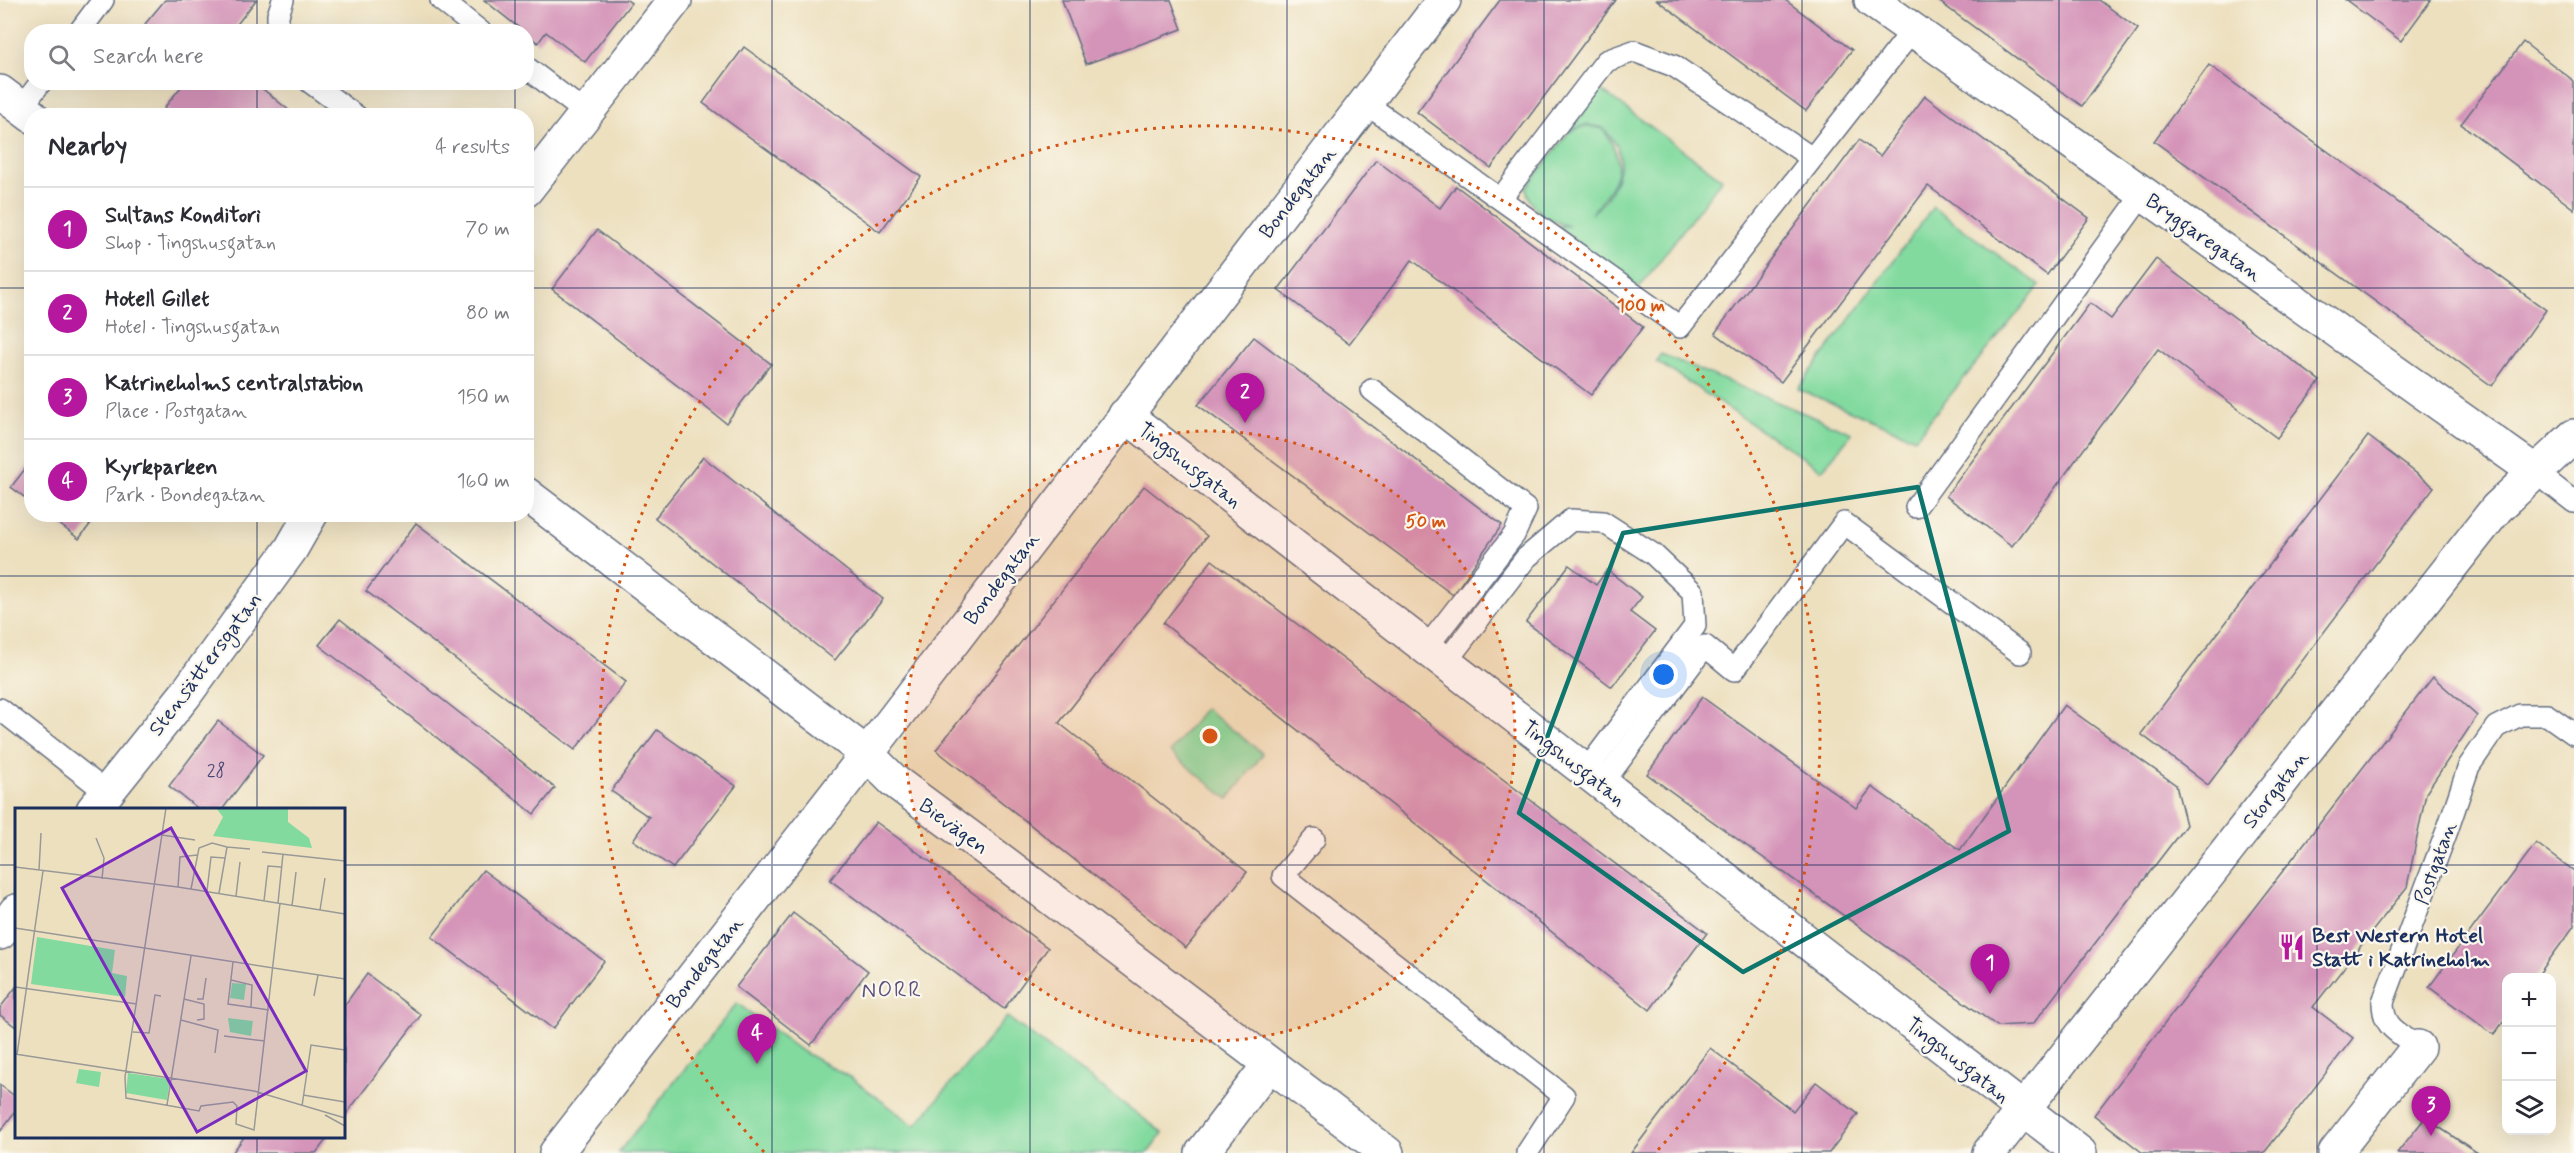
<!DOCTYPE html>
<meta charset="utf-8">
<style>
:root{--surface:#fff;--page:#f7f7f7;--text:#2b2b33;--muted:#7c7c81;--line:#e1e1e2;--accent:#b5179e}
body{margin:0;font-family:Mynerve,sans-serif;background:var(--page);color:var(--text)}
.controls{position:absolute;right:18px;bottom:18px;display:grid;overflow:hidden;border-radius:12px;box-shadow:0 6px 24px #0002}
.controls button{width:54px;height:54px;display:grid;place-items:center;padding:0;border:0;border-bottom:2px solid var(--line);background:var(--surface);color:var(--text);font:30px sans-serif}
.you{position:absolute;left:1664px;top:675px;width:21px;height:21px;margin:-15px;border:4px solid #fff;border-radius:50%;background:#1a73e8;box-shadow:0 0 0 9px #1a73e833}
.badge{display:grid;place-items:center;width:39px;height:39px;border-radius:50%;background:var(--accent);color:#fff;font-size:20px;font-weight:700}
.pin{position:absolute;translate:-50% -50px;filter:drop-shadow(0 2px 3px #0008)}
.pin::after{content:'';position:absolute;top:32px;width:21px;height:18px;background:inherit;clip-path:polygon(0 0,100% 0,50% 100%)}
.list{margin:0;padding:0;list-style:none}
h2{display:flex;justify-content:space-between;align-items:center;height:78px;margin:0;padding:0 24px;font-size:26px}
h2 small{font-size:20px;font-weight:400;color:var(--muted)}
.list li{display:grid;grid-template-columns:39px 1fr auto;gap:18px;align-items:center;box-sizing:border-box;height:84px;padding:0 24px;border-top:2px solid var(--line)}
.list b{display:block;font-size:22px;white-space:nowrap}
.list p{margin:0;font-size:20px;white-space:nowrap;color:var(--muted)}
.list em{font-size:20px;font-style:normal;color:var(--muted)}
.icon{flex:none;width:33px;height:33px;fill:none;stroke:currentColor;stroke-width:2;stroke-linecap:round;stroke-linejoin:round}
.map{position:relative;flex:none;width:2574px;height:1153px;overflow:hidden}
.search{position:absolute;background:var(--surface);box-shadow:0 6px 24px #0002;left:24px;top:24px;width:510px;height:66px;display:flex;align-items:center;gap:15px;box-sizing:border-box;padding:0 21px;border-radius:24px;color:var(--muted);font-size:22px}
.panel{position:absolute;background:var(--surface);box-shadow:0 6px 24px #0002;left:24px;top:108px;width:510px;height:414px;border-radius:24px}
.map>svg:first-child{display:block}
.green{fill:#82da9f;stroke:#4e847e;stroke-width:1.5}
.building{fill:#d493b8}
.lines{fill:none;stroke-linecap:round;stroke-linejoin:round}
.lane-casing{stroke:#646d80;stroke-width:24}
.street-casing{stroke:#646d80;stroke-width:36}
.secondary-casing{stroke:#646d80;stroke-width:36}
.lane{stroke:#fff;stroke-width:21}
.street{stroke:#fff;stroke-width:33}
.secondary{stroke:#fff;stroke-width:33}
.marked{fill:none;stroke:#0f766e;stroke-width:4.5;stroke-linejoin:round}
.grid{fill:none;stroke:#1b2f5e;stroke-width:1.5;stroke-opacity:0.55}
.ring{fill:none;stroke:#d45514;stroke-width:3;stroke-dasharray:3 6}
.labels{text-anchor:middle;stroke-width:4.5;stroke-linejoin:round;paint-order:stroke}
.number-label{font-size:18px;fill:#494874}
.street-label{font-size:21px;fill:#1b2f5e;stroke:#fbf7ec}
.poi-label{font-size:21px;font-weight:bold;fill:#1b2f5e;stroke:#fbf7ec;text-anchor:start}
.neighbourhood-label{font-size:22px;letter-spacing:1.5px;fill:#5c527e;stroke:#fbf7ec}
.inset-road{fill:none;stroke:#999998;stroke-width:1.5}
.view{fill:#7b2cbf;fill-opacity:0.15;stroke:#7b2cbf;stroke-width:3}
.inset-edge{fill:none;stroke:#1b2f5e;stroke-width:3}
.centre{fill:#d45514;stroke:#fbf7ec;stroke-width:3}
.ring-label{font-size:18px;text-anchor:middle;font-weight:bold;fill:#d45514;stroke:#fbf7ec;stroke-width:4.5;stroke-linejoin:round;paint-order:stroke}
</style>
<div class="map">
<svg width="2574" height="1153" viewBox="0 0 2574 1153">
<rect width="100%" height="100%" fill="#fbf7ec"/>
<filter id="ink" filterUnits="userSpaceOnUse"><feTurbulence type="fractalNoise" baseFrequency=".0167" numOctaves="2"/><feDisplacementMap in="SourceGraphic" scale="12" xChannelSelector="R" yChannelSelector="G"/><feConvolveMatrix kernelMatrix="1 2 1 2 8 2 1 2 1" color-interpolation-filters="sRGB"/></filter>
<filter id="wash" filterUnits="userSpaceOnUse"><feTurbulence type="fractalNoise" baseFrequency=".008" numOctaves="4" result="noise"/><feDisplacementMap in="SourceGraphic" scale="24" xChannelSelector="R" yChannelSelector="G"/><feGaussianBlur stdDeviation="1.35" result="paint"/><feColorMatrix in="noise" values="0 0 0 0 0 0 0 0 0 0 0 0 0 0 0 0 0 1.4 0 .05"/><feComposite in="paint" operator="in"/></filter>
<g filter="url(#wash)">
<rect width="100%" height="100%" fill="#ede0bf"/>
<g class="green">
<path d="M1601 90 1722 179 1639 288 1563 232 1559 226H1569C1548 221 1530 210 1526 188L1569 132 1585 126 1602 128C1630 164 1617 182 1591 214 1609 200 1627 169 1617 146 1614 140 1607 133 1602 127L1585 125 1569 130Z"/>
<polygon points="1933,207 2040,286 1915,438 1798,389"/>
<polygon points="1661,354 1852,433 1822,470 1656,361"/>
<polygon points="1205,708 1263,754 1228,799 1170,752"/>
<polygon points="737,1003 800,1050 851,1078 915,1126 1007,1017 1163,1133 1148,1153 618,1153"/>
</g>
<g id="blocks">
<g class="building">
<polygon points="165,0 256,0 231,32 155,32 145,24"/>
<polygon points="484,0 627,0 631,3 585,62 546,32 538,43"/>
<polygon points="1062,0 1171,0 1182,29 1086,64"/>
<polygon points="1500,0 1616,0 1491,168 1417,112"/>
<polygon points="1657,0 1785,0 1852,50 1806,111"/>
<polygon points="1937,0 2099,0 2138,29 2082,106"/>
<polygon points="2346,0 2431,0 2401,41"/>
<polygon points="2523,42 2574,81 2574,209 2461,124"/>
<polygon points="744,47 921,177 880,232 703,103"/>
<polygon points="2209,65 2546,310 2492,386 2154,141"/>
<polygon points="185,82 254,82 296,116 173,116 164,108"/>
<polygon points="1925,96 2089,218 2047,275 1928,186 1781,382 1715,333 1859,140 1880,156"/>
<polygon points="1376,160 1440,208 1456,186 1643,327 1591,395 1412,260 1349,344 1278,290"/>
<polygon points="597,230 771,364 726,423 552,289"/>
<polygon points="2156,259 2320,381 2277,438 2158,349 2012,546 1946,496 2090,303 2111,319"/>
<polygon points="1254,337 1502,525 1453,595 1198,405"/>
<polygon points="2368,436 2434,487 2208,785 2141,734"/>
<polygon points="703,457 883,599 835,660 655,518"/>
<polygon points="32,460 32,503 11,487"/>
<polygon points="1144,486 1207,536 1059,723 1247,872 1186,948 936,750"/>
<polygon points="46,514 98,514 79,539"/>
<polygon points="416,523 626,682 575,750 366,591"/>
<polygon points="1212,560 1707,933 1650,1010 1163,623"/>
<polygon points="1569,565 1596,585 1607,570 1642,597 1630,612 1655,631 1612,687 1526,622"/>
<polygon points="340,619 555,788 534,814 319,645"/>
<polygon points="2433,677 2477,716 2426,793 2407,887 2313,1007 2353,1038 2264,1153 2143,1153 2094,1115"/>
<polygon points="1702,697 1856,808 1872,787 1960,850 2064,705 2176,785 2186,825 2033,1024 1997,1026 1647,774"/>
<polygon points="218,721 263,755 222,810 200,810 169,786"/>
<polygon points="657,730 736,786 673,868 633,840 649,817 611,791"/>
<polygon points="876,822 1048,948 1004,1009 830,880"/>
<polygon points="2536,843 2574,871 2574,926 2536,978 2506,978 2506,1018 2494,1035 2429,987"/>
<polygon points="483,870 604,961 553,1029 432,937"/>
<polygon points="793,913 868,971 811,1045 736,987"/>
<polygon points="367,974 421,1015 344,1117 344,1006"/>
<polygon points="16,987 16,1027 0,1015 0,1008"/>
<polygon points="1710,1048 1793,1111 1816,1082 1858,1114 1829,1153 1631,1153"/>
<polygon points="0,1085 16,1097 16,1110 0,1132"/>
<polygon points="2425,1118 2478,1153 2397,1153"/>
<polygon points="245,1136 329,1136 316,1153 232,1153"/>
</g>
</g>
</g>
<g filter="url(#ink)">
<use href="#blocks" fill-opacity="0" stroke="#646d80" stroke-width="1.5"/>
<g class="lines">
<g class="lane-casing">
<g id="lane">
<polyline points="441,0 481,32"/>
<polyline points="79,32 103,0"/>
<polyline points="278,32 278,15 283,0"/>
<polyline points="526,67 586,113"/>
<polyline points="310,82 356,116"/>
<polyline points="1365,103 1680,327 1913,30"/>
<polyline points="21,108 41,82"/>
<polyline points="1501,198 1606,61 1634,51 1674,66 1812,158"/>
<polyline points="1372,390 1526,509 1514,535 1426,648"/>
<polyline points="2537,473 2574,502"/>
<polyline points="1916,507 2143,194"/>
<polyline points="1445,663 1526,558 1571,520 1603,522 1653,554 1693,592 1695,626 1585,772"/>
<polyline points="0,709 106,792"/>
<polyline points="1602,784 1705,646 1734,670 1844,523 2020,653"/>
<polyline points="1314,839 1283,876 1564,1096 1527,1153"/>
<path d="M2418 1047C2398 1032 2383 1028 2383 1002L2448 828 2469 766 2496 727 2520 715H2547L2574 734"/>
</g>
</g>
<g class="street-casing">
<g id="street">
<polyline points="1871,0 2537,473"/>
<polyline points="526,190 675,0"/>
<polyline points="1125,415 2080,1153"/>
<polyline points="93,810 185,695 291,549 311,514"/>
<polyline points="0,933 16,911"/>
<polyline points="556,1153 867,754 1444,0"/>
<polyline points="1202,1153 1269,1065"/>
<polyline points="2335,1153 2418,1047"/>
</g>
</g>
<g class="secondary-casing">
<g id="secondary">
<polyline points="0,92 32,116"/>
<polyline points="526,494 867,754 894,781 1006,864 1387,1153"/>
<polyline points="1989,1153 2497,508 2574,436"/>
</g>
</g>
<use href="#lane" class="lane"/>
<use href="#street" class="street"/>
<use href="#secondary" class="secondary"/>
</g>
</g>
<path class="marked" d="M1918 487 2009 831 1743 972 1519 813 1623 533Z"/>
<path class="grid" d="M257 0V32M515 0V32M772 0V1153M1030 0V1153M1287 0V1153M1544 0V1153M1802 0V1153M2059 0V1153M2317 0V1153M257 82V116M515 82V116M0 288H32M526 288H2574M257 514V810M515 514V1153M0 576H2574M0 865H16M344 865H2574M257 1136V1153"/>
<circle cx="1210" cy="736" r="305" fill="#d45514" fill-opacity=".12"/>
<g class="ring">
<circle cx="1210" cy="736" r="305"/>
<path d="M764 1152A610 610 0 1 1 1656 1152"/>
</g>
<defs>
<g id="restaurant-bare" transform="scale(2.07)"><path d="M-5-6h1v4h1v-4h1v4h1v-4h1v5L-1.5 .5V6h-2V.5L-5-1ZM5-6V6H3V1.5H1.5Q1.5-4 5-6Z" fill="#b5179e" stroke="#fbf7ec" stroke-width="2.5" paint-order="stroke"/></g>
</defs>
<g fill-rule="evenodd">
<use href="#restaurant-bare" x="2292" y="947"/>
</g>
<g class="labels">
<g class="number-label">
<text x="216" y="776">28</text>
</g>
<g class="street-label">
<text transform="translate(1297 192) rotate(-52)" y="7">Bondegatan</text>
<text transform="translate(2204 237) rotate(35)" y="7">Bryggaregatan</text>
<text transform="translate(1190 465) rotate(38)" y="7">Tingshusgatan</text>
<text transform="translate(1001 578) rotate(-53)" y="7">Bondegatan</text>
<text transform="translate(205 664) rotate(-53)" y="7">Stensättersgatan</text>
<text transform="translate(1574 763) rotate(38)" y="7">Tingshusgatan</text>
<text transform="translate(2275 789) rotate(-52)" y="7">Storgatan</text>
<text transform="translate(954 826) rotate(36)" y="7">Bievägen</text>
<text transform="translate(2435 863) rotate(-70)" y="7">Postgatan</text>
<text transform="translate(704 962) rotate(-52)" y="7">Bondegatan</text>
<text transform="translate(1958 1060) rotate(38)" y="7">Tingshusgatan</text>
</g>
<g class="poi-label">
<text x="2312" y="942">Best Western Hotel<tspan x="2312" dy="24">Statt i Katrineholm</tspan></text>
</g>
<g class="neighbourhood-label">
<text x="892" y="997">NORR</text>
</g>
</g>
<g transform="translate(15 808)">
<rect width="330" height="330" fill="#ede0bf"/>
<path d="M201 0H273V14L294 30 297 40 198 28 208 9ZM22 129 100 142 97 165 112 168 110 189 16 176ZM217 175 231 176 229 192 215 190ZM213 210 238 213 236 228 215 224ZM64 261 86 264 84 279 61 275ZM113 265 155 271 152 292 111 285Z" fill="#82da9f"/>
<path class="inset-road" d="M151 0 110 269 111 290 184 303 186 298 218 294 222 298 221 316 239 322 265 95M147 27 180 32M81 30 89 50 87 71M247 44 330 53M0 59 163 79 330 106M24 62 26 25M163 79 165 49 182 47M176 81 184 40 197 35 212 39M192 83 196 49 210 50M204 85 212 39 235 41M221 88 225 54M249 93 253 58 266 59M263 95 268 46M277 98 281 64M305 102 310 70M0 120 330 171M218 154 213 196 254 202M216 172 237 177 236 199M0 179 122 196M299 188 303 167M169 191 189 196V211L182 212M182 191H188L191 170M166 212 203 222 200 245M118 224 134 225 140 187 146 188M209 228 250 233M0 246 239 283 330 310M2 247 28 63M288 287 330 294M152 297 176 148M287 298 296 237 330 242M310 307 330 318"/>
<path class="view" d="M156 20 291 263 182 324 47 80Z"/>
<rect width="330" height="330" class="inset-edge"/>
</g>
<circle cx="1210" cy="736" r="9" class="centre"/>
<g class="ring-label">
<text x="1641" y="311">100 m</text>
<text x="1426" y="527">50 m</text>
</g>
</svg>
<div class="controls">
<button>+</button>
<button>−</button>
<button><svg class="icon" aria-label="layers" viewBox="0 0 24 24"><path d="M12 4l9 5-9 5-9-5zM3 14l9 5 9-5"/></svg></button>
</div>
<div class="you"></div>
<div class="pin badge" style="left:1990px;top:994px">1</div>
<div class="pin badge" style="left:1245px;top:423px">2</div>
<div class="pin badge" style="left:2431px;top:1136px">3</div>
<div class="pin badge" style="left:757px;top:1064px">4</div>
<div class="search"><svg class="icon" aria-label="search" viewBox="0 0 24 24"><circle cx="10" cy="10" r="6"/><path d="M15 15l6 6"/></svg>Search here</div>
<section class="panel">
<h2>Nearby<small>4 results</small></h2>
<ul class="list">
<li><span class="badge">1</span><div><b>Sultans Konditori</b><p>Shop · Tingshusgatan</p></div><em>70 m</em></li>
<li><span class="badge">2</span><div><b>Hotell Gillet</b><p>Hotel · Tingshusgatan</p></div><em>80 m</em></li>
<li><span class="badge">3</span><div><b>Katrineholms centralstation</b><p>Place · Postgatan</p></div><em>150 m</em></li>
<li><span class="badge">4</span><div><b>Kyrkparken</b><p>Park · Bondegatan</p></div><em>160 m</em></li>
</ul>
</section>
</div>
